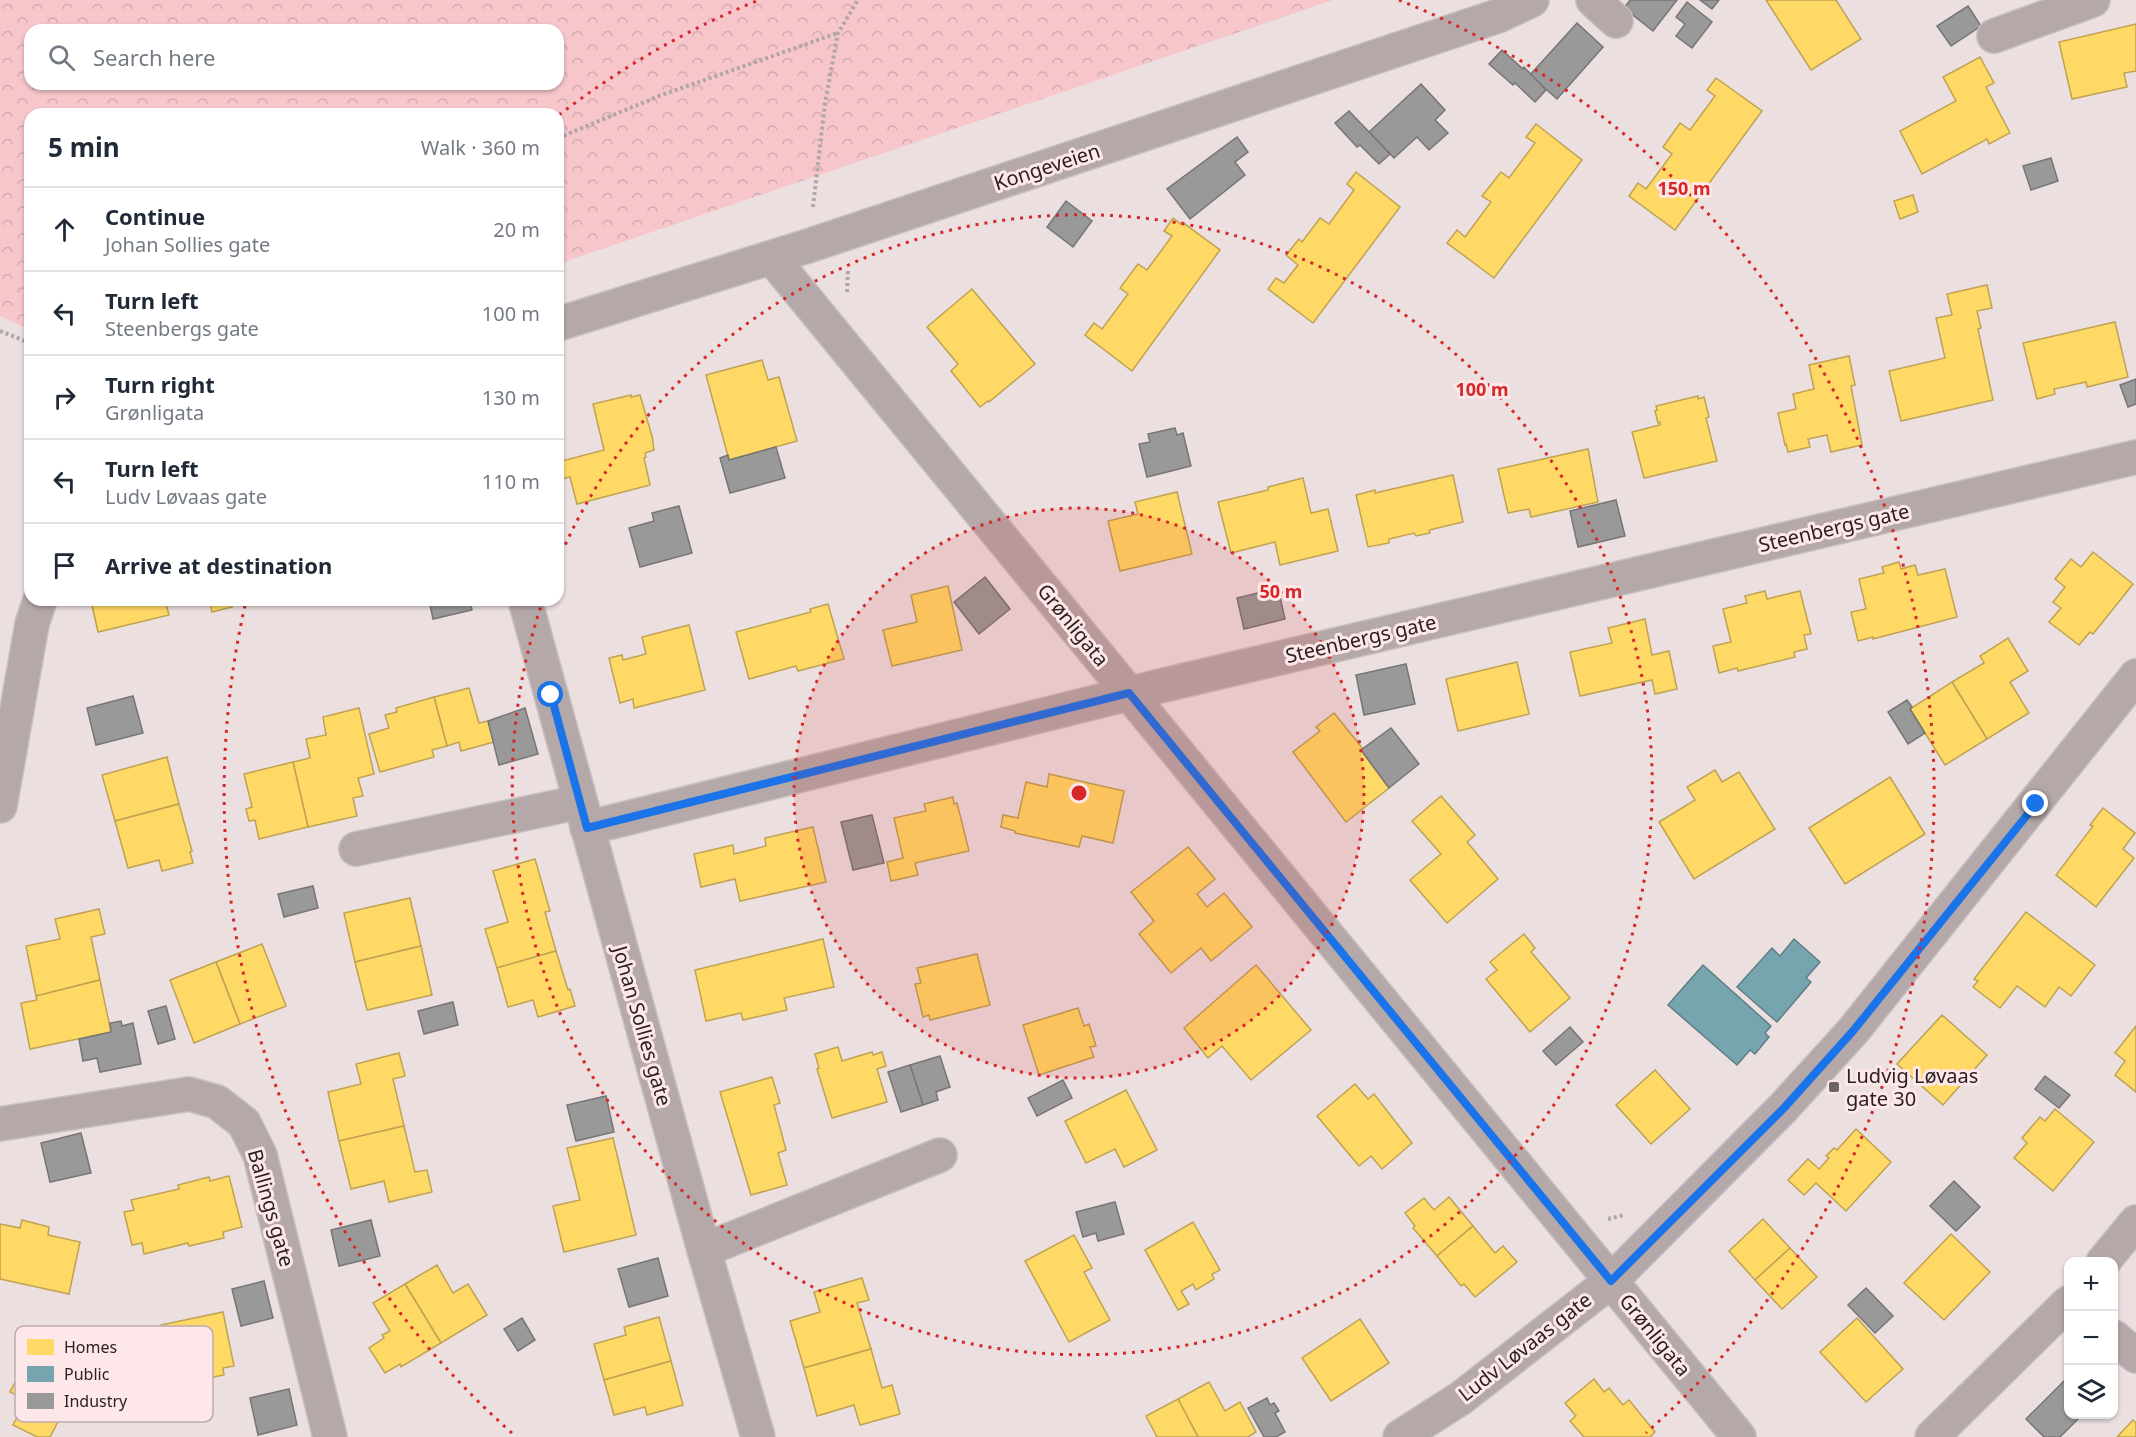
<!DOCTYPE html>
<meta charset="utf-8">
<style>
:root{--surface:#fff;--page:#f2f2f3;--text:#1f2937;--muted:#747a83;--line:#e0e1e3}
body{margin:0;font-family:"Noto Sans",sans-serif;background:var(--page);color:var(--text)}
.controls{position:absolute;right:18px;bottom:18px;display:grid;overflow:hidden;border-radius:12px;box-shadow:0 2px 4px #0004}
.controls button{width:54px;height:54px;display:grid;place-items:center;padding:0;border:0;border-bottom:2px solid var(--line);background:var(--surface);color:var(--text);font:30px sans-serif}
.stop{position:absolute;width:18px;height:18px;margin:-14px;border:4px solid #1a73e8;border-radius:50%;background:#fff}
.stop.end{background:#1a73e8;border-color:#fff;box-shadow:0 2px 6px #0008}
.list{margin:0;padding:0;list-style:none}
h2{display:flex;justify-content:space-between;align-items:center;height:78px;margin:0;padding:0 24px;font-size:26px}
h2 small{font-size:20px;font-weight:400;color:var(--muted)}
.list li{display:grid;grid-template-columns:39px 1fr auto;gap:18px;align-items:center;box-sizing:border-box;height:84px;padding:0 24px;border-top:2px solid var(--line)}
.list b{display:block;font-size:22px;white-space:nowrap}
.list p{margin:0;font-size:20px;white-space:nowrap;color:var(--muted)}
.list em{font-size:20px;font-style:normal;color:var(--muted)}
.icon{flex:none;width:33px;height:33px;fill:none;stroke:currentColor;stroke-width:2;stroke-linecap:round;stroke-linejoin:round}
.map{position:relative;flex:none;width:2136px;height:1437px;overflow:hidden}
.search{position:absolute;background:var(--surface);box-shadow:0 2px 4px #0004;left:24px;top:24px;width:540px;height:66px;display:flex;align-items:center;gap:15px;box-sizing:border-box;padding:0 21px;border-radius:18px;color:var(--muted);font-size:22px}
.panel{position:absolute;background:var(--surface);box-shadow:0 2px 4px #0004;left:24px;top:108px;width:540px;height:498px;border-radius:18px}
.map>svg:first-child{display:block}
.forest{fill:url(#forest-crowns);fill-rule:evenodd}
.homes{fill:#ffd966;stroke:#bfa252;stroke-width:1.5}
.public{fill:#76a5af;stroke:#5f7d85;stroke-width:1.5}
.industry{fill:#999;stroke:#777575;stroke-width:1.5}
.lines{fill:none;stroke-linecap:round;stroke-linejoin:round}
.minor-casing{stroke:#c8bebf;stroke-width:36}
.path{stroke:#b1a6a7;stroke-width:4;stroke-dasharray:3 3;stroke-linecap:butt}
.minor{stroke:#b5a8a9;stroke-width:33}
.route{stroke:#1a73e8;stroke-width:8}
.ring{fill:none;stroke:#d62828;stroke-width:3;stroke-dasharray:3 6}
.poi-dot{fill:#6d6464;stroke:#fee7e8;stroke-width:2}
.labels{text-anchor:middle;stroke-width:6;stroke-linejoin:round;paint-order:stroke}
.street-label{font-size:20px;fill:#292122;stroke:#fee7e8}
.poi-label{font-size:20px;fill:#292122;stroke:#fee7e8;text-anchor:start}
.key{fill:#fee7e8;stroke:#beacad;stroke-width:1.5}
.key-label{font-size:16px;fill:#292122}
.centre{fill:#d62828;stroke:#fee7e8;stroke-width:3}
.ring-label{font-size:18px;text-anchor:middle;font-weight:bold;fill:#d62828;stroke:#fee7e8;stroke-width:6;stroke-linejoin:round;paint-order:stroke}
</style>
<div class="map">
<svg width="2136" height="1437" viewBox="0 0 2136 1437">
<defs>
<pattern id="forest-crowns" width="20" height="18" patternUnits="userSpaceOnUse" patternTransform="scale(1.5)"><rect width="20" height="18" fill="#f6c6cb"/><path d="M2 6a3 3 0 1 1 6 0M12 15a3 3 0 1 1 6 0" fill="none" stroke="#d3aaae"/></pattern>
</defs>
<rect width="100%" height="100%" fill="#ecdfe0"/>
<path class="forest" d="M0 0H1333L558 264V114H30V330L0 316ZM30 30H558V84H30Z"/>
<g class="homes">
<polygon points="1766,0 1836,0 1861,39 1811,70"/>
<polygon points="2136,24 2136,71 2124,73 2127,87 2072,99 2059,42"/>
<polygon points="1980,57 1994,83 1986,87 2010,133 1989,144 1987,139 1922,174 1900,131 1956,101 1943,77"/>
<polygon points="1716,78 1762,111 1675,230 1629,196 1638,183 1646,189 1672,154 1663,147 1680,123 1690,130 1715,96 1707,90"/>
<polygon points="1536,124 1582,160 1494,278 1447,243 1457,230 1465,237 1491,202 1482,196 1501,172 1509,178 1535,143 1526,137"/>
<polygon points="1356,172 1400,207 1313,323 1268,289 1276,278 1284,283 1298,265 1286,255 1299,239 1302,242 1320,218 1329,224 1354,190 1347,184"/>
<polygon points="1913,195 1918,212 1900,219 1894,201"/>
<polygon points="1173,218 1181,224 1182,222 1220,250 1132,371 1085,335 1094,323 1102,329 1128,294 1120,288 1138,264 1147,270 1172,236 1164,231"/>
<polygon points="1987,285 1992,308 1977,311 1981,328 1978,329 1993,400 1901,421 1889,371 1945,358 1936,318 1952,315 1947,294"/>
<polygon points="972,289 1035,364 989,402 988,401 980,407 951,371 958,364 927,327"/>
<polygon points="2115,322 2128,377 2087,387 2086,382 2054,389 2055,394 2037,399 2023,343"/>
<polygon points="1849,356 1855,385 1851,386 1862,445 1831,452 1827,435 1808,439 1810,447 1788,452 1786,444 1785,445 1778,413 1796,409 1793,394 1814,389 1809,365"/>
<polygon points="762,360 768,380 779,377 797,441 729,460 706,375"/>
<polygon points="631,395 631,397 640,395 652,436 654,450 645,453 646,457 644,458 650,485 577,504 570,477 558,480 558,462 604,450 593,404"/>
<polygon points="1698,396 1698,399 1704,397 1709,417 1706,418 1717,461 1644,478 1632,432 1660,425 1660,422 1658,423 1655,411 1657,410 1656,406"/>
<polygon points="1588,449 1598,502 1531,517 1529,509 1508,513 1498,469"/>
<polygon points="1453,475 1463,522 1429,530 1430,533 1416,536 1414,533 1389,539 1389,543 1368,547 1356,495 1375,490 1375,493"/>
<polygon points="1303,478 1311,513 1328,509 1338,551 1280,565 1275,542 1231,553 1218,502 1268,490 1268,487"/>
<polygon points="1177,492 1192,554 1120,571 1108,521 1138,514 1135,502"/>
<polygon points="2093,552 2133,584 2093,634 2090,632 2079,645 2049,622 2061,608 2053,602 2065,587 2055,579 2071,559 2081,567"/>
<polygon points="1899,562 1901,569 1915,565 1918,575 1945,569 1957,617 1873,639 1873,637 1858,641 1851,612 1866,609 1859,579 1884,573 1882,567"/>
<polygon points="948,586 962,650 892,666 883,630 917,622 911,595"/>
<polygon points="1765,591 1767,599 1800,591 1811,634 1804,635 1807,649 1794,652 1795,657 1738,671 1737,668 1719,673 1713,646 1731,642 1723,609 1747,603 1745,596"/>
<polygon points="96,600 165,600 169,615 98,632 91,601"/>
<polygon points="209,600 245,600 231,604 232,607 212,612"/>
<polygon points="828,604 844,659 798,671 796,666 749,679 736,632 811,612 810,609"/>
<polygon points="1645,619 1652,655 1669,651 1677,689 1655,694 1652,680 1580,696 1570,652 1612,643 1608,628"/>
<polygon points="689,625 705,690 634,708 633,699 620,703 609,658 622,655 623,660 646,654 642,637"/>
<polygon points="2008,638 2028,671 2010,682 2029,713 1987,739 1952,682 1984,663 1980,656"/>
<polygon points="1517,662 1529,714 1458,731 1446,679"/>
<polygon points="1952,682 1987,739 1945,765 1910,709"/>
<polygon points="469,688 479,723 488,721 494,742 461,751 459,742 447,746 434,697"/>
<polygon points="434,697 447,746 432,750 434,757 380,772 369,734 389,728 385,715 397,712 396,708"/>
<polygon points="359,708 374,774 358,778 363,796 353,798 357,816 308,827 293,762 310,758 306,739 326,735 323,717"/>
<polygon points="1334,713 1363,749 1361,750 1389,788 1346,822 1293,752 1320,731 1316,727"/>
<polygon points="167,757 179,804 115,821 102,775"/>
<polygon points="293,762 308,827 259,839 255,820 249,821 246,809 252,807 244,774"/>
<polygon points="1715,770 1722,782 1739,772 1775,829 1694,879 1659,822 1695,800 1687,787"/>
<polygon points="1049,774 1124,791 1113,843 1082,836 1079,847 1015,833 1015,831 1001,827 1003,815 1018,818 1026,782 1047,787"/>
<polygon points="1890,777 1925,834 1845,884 1809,828"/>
<polygon points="1441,796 1475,835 1467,842 1498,879 1447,923 1410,880 1441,854 1412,821"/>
<polygon points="953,797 954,804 957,803 969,851 915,863 918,875 891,881 887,862 903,858 894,818 926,811 924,804"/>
<polygon points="179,804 192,851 190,852 193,863 162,871 159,860 128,868 115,821"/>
<polygon points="2103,808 2135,833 2123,849 2134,858 2096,907 2056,875 2093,826 2090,825"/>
<polygon points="813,827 826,882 740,901 735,879 701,887 694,854 733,845 734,854 766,846 765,838"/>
<polygon points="1188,847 1215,879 1197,894 1207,907 1224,893 1252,927 1211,961 1201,948 1171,973 1139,934 1154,921 1131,892"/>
<polygon points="535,859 550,911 545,912 556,951 497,968 485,929 508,922 493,871"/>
<polygon points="410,898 421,946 355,962 344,913"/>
<polygon points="99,909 105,934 91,937 100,980 36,996 26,946 60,939 55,919"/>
<polygon points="2026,912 2095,965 2071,996 2059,987 2045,1007 2017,986 2000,1008 1973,987 1978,981 1974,979"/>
<polygon points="1524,934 1535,948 1531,952 1570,998 1530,1032 1486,979 1497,970 1490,962"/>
<polygon points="823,939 834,987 784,998 787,1010 743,1020 741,1013 706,1021 695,970"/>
<polygon points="262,944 286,1006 240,1024 216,962"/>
<polygon points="421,946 432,995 367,1010 355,962"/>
<polygon points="556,951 568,990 570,989 575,1006 538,1017 533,1000 508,1007 497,968"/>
<polygon points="977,954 990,1005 930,1020 929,1015 923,1017 915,984 921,983 917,968"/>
<polygon points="216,962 240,1024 194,1043 170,980"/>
<polygon points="1256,965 1311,1030 1251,1080 1222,1046 1208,1058 1184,1028"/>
<polygon points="100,980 111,1032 30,1049 21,1003 37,1000 36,996"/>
<polygon points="1078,1008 1084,1026 1089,1024 1096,1046 1090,1047 1094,1057 1039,1075 1023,1025"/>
<polygon points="1942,1015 1987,1055 1943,1105 1897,1064"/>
<polygon points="2136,1026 2136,1092 2115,1075 2125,1061 2115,1053"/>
<polygon points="838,1047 842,1061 872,1052 873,1055 882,1052 886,1066 877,1069 887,1102 832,1118 817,1069 819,1068 815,1054"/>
<polygon points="399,1053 405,1076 393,1079 404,1126 339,1141 328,1092 361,1084 356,1064"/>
<polygon points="1655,1070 1690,1109 1651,1144 1616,1105"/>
<polygon points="772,1077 780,1103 774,1105 786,1150 778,1153 787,1185 751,1195 720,1092"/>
<polygon points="1355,1084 1368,1099 1374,1094 1412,1143 1382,1169 1371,1156 1359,1166 1317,1116"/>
<polygon points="1126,1090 1157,1150 1124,1167 1115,1149 1086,1163 1065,1121"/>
<polygon points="2055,1109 2094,1142 2053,1191 2014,1158 2027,1143 2022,1138 2040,1117 2045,1121"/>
<polygon points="404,1126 415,1172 427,1170 432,1192 389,1202 384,1181 351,1189 339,1141"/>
<polygon points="1856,1129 1891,1162 1846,1211 1816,1183 1804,1195 1788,1180 1808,1159 1819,1169 1829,1158 1826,1156 1834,1148 1837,1150"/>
<polygon points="613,1138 636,1235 564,1252 553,1206 580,1200 567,1148"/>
<polygon points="229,1176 242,1227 223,1232 224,1238 189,1246 188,1243 144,1254 142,1243 132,1245 124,1212 134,1210 131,1200 179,1189 178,1185 209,1177 210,1181"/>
<polygon points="1449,1197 1473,1226 1437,1256 1413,1228 1415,1226 1405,1213 1424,1198 1434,1210"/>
<polygon points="1763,1219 1790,1248 1755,1280 1729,1251"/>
<polygon points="22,1220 49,1227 48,1235 80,1242 69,1294 0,1279 0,1224 20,1228"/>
<polygon points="1193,1222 1220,1270 1212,1274 1214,1279 1196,1290 1193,1284 1181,1291 1189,1304 1178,1310 1145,1250"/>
<polygon points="1473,1226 1495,1253 1503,1246 1517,1262 1475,1297 1464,1284 1461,1286 1437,1256"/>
<polygon points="1951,1234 1990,1272 1944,1320 1904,1283"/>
<polygon points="1074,1235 1092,1268 1084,1272 1110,1320 1069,1342 1025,1261"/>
<polygon points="1790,1248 1817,1277 1782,1309 1755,1280"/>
<polygon points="437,1265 453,1293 468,1284 487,1315 441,1343 405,1284"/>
<polygon points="862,1278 869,1300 857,1303 871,1349 804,1368 790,1321 820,1312 814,1292"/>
<polygon points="405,1284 441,1343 401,1367 400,1364 385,1373 369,1348 384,1338 382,1335 390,1331 373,1303"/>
<polygon points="223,1312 234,1366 223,1368 224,1375 198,1380 197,1374 172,1379 161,1325"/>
<polygon points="659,1317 671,1361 604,1380 594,1344 626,1335 624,1327"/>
<polygon points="1857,1318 1903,1369 1866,1402 1820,1352"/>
<polygon points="1360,1319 1389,1363 1331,1401 1302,1358"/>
<polygon points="871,1349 882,1388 892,1385 900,1414 860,1425 854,1405 817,1416 804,1368"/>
<polygon points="26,1361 76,1387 50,1437 37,1437 13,1425 26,1400 10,1392"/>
<polygon points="671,1361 683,1405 647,1415 645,1407 614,1415 604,1380"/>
<polygon points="1594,1379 1604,1392 1609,1388 1623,1405 1629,1400 1655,1432 1650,1437 1584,1437 1570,1421 1576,1416 1565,1403"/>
<polygon points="1209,1382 1225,1411 1240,1402 1256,1432 1248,1437 1198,1437 1178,1399"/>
<polygon points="1178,1399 1198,1437 1157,1437 1146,1416"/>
<polygon points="2133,1420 2136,1423 2136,1437 2117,1437"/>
</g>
<g class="public">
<polygon points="1794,939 1820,962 1806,978 1811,982 1777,1022 1737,987 1772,948 1780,956"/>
<polygon points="1703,965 1771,1026 1765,1033 1769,1037 1755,1054 1750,1050 1737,1065 1668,1005"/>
</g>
<g class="industry">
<polygon points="1630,0 1677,0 1653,31 1624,8"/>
<polygon points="1700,0 1719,0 1712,9"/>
<polygon points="1687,2 1712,22 1692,48 1676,36 1685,24 1676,17"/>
<polygon points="1968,6 1981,26 1951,46 1937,26"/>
<polygon points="1577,23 1603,47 1557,99 1530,75"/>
<polygon points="1502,50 1523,69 1524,67 1546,90 1535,102 1515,83 1513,85 1489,64"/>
<polygon points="1421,84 1445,110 1435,120 1448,133 1429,150 1417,137 1394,158 1369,132"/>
<polygon points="1349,111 1390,154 1379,164 1360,145 1357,147 1335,123"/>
<polygon points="1237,137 1248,152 1235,162 1245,175 1190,219 1167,189"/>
<polygon points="2051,158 2058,181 2031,190 2023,166"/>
<polygon points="1066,201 1092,221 1073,247 1047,227"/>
<polygon points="2136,379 2136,404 2128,407 2120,385"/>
<polygon points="1175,428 1177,435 1183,433 1191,466 1147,477 1139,444 1150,442 1148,434"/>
<polygon points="776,447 785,478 730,493 720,458 728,455 729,460"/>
<polygon points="1616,500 1625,536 1578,547 1570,511"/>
<polygon points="679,506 692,553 640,567 629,528 654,521 652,513"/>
<polygon points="985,577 1010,609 979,634 954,602"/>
<polygon points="1278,588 1285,619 1244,629 1237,598"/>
<polygon points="429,600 470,600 472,610 433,619"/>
<polygon points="1406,664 1415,704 1364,715 1356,675"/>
<polygon points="133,696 143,733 96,745 87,708"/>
<polygon points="1907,700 1912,707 1910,709 1925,733 1908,744 1888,712"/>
<polygon points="525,708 538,754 499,765 488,721"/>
<polygon points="1391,728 1419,764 1389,788 1361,750"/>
<polygon points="872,815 884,863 853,870 841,822"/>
<polygon points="313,886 318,908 284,917 278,894"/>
<polygon points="453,1002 458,1025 424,1034 418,1011"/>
<polygon points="166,1006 175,1039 158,1044 148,1011"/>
<polygon points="121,1021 122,1026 133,1023 141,1064 100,1072 97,1058 83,1061 79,1039 111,1032 110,1023"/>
<polygon points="1570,1027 1583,1042 1556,1065 1543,1051"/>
<polygon points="940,1056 950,1087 936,1092 938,1100 923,1105 910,1065"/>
<polygon points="910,1065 923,1105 901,1112 888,1072"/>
<polygon points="2045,1076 2070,1095 2059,1108 2035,1089"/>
<polygon points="1063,1080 1072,1098 1037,1116 1028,1098"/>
<polygon points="606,1096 614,1132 576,1141 567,1105"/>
<polygon points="81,1133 91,1173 50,1182 41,1143"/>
<polygon points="1954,1181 1980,1207 1956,1231 1930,1206"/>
<polygon points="1115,1202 1124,1234 1098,1241 1096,1233 1083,1237 1076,1212"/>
<polygon points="371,1220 380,1256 339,1266 331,1230"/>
<polygon points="658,1258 668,1296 629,1307 618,1269"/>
<polygon points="264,1281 273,1318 241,1326 232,1289"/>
<polygon points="1866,1288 1893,1316 1875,1333 1848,1305"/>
<polygon points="522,1318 535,1340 518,1351 504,1329"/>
<polygon points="2068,1377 2068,1414 2083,1414 2060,1437 2044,1437 2026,1419"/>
<polygon points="289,1389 297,1425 258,1435 250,1398"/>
<polygon points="1267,1398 1270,1405 1274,1403 1279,1411 1275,1413 1285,1432 1276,1437 1264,1437 1248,1408"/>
</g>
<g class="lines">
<g class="minor-casing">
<g id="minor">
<polyline points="1593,0 1616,21"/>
<polyline points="1994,36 2093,0"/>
<polyline points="772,258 1739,1437"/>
<polyline points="558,324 808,246 1498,16 1532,0"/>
<polyline points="525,600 704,1250 758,1437"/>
<polyline points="0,806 32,624 40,600"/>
<polyline points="587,828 1160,686 2136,457"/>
<polyline points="356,849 580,802"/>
<polyline points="0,1124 189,1094 217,1102 244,1123 260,1155 330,1437"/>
<polyline points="704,1250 940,1155"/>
<polyline points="2103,1262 2136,1222"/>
<polyline points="2114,1337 2136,1356"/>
<polyline points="1400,1437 1461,1398 1611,1281 1783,1108 1853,1031 2136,676"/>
<polyline points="1932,1437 2068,1303"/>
</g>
</g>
<g class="path">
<polyline points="558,138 659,96 838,33"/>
<polyline points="813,207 825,103 838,33 858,0"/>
<polyline points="847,292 848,269"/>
<polyline points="0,331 30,343"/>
<polyline points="1608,1219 1624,1215"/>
</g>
<use href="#minor" class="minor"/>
</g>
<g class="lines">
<polyline class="route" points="551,695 587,828 1129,693 1611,1281 1784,1108 1853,1031 2036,804"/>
</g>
<circle cx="1079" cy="793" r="285" fill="#d62828" fill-opacity=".12"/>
<g class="ring">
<circle cx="1079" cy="793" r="285"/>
<path d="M558 561A570 570 0 1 1 542 603"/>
<path d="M512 1433A855 855 0 0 1 246 601M559 115A855 855 0 0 1 759 0M1399 0A855 855 0 0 1 1646 1433"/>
</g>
<rect class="poi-dot" x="1828" y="1081" width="12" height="12" rx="3"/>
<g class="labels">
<g class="street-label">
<text transform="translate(1047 167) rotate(-18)" y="7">Kongeveien</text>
<text transform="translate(1834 528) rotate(-13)" y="7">Steenbergs gate</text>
<text transform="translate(1073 625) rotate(51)" y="7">Grønligata</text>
<text transform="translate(1361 639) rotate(-13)" y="7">Steenbergs gate</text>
<text transform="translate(642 1026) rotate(74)" y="7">Johan Sollies gate</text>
<text transform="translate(271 1208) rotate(74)" y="7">Ballings gate</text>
<text transform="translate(1655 1335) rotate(51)" y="7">Grønligata</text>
<text transform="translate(1525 1347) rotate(-38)" y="7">Ludv Løvaas gate</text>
</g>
<g class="poi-label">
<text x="1846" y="1083">Ludvig Løvaas<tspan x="1846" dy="23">gate 30</tspan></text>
</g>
</g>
<rect x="15" y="1326" width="198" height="96" rx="9" class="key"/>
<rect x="27" y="1339" width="27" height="16" fill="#ffd966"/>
<rect x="27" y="1366" width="27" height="16" fill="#76a5af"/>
<rect x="27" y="1393" width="27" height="16" fill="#999"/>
<g class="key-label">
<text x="64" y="1353">Homes</text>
<text x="64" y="1380">Public</text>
<text x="64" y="1407">Industry</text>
</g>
<circle cx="1079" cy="793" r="9" class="centre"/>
<g class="ring-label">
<text x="1684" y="195">150 m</text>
<text x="1482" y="396">100 m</text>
<text x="1281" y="598">50 m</text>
</g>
</svg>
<div class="controls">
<button>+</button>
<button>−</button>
<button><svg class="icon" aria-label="layers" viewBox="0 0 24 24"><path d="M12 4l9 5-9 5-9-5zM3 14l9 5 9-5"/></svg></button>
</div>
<div class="stop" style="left:551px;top:695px"></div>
<div class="stop end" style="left:2036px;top:804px"></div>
<div class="search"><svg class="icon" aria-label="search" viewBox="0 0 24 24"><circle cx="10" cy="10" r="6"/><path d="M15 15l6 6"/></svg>Search here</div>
<section class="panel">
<h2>5 min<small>Walk · 360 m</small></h2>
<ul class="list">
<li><svg class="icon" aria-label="ahead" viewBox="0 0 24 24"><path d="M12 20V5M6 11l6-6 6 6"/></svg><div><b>Continue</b><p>Johan Sollies gate</p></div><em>20 m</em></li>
<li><svg class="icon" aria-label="left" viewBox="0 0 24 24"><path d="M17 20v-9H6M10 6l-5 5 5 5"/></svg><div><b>Turn left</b><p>Steenbergs gate</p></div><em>100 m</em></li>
<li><svg class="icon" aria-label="right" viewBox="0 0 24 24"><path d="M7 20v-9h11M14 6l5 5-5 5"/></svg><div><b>Turn right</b><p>Grønligata</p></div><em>130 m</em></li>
<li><svg class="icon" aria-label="left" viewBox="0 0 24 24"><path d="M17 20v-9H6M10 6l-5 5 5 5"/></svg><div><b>Turn left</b><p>Ludv Løvaas gate</p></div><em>110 m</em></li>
<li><svg class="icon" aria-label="arrive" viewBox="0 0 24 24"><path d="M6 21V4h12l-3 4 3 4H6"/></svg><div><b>Arrive at destination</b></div></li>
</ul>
</section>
</div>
